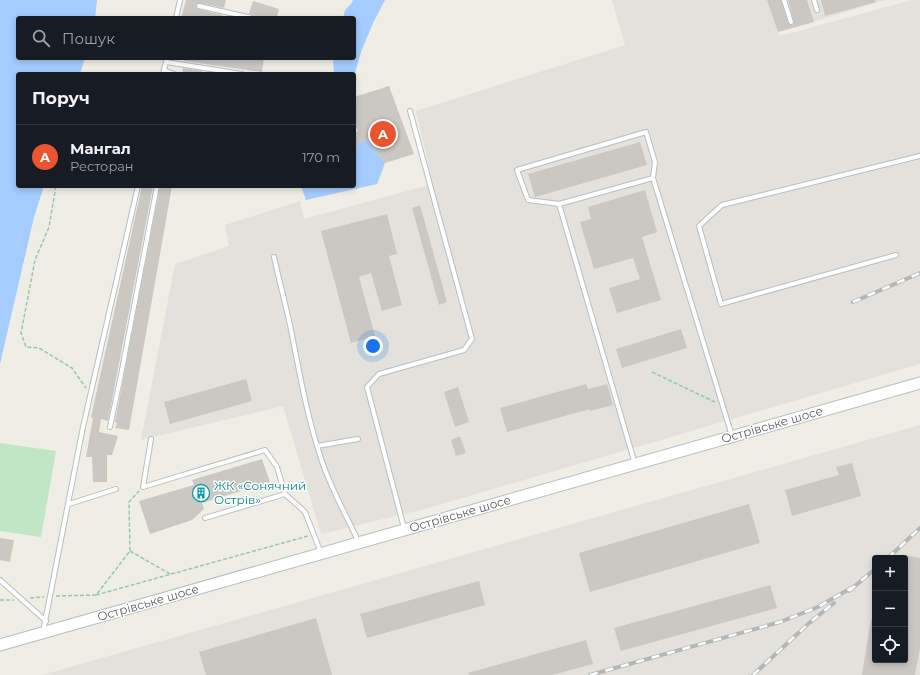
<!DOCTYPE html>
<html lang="uk">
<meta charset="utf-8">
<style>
:root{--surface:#171b24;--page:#242831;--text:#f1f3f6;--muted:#9ea1a6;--line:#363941;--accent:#ea5530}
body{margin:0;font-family:Montserrat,sans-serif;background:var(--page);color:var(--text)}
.controls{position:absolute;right:12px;bottom:12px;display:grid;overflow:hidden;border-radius:4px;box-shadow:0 2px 6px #0003}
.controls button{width:36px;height:36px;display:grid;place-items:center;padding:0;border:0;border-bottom:1px solid var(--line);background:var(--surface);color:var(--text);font:20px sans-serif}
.you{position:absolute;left:373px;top:346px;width:14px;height:14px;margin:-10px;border:3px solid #fff;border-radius:50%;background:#1a73e8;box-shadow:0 0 0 6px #1a73e833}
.badge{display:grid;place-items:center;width:26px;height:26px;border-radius:50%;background:var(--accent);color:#fff;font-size:13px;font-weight:700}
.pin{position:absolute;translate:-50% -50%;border:2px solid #fff;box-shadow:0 1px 4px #0006}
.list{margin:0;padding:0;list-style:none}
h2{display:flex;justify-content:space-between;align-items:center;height:52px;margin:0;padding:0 16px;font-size:17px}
h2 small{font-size:13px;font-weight:400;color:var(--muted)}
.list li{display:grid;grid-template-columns:26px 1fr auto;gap:12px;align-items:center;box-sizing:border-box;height:64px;padding:0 16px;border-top:1px solid var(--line)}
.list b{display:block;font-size:15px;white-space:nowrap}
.list p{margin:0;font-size:13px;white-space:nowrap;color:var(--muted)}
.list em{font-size:13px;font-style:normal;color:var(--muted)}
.icon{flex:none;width:22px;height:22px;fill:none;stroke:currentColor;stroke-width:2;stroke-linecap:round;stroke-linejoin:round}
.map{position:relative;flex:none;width:920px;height:675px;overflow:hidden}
.search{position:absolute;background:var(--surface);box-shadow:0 2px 6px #0003;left:16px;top:16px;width:340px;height:44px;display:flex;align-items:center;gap:10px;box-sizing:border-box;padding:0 14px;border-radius:4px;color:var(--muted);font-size:15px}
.panel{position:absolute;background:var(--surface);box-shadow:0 2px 6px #0003;left:16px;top:72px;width:340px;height:116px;border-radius:4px}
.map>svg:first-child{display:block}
.industrial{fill:#e3e1dc;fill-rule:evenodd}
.green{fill:#c1e6c5}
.water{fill:#a4ccff}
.building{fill:#cac8c2}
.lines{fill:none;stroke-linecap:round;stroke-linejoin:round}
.lane-casing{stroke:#bcbdc3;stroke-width:6}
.secondary-casing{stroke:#babcc2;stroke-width:13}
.path{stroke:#9ac7ac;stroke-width:1.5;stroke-dasharray:4 2;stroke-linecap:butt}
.lane{stroke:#fff;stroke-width:4}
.secondary{stroke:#fff;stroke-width:11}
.rail-casing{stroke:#b5b6b6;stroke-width:4}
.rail{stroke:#fff;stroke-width:2.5;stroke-dasharray:8;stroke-linecap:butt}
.labels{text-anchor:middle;stroke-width:3;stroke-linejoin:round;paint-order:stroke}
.street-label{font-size:12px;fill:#5c5f65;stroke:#fff}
.culture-label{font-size:12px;fill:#0d838f;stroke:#fff;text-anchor:start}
</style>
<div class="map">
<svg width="920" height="675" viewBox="0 0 920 675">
<rect width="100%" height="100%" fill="#efeee4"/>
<g class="industrial">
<polygon points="612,0 886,0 779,32 780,36 912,0 920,0 920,364 425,509 321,534 283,406 141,440 175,264 229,246 225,225 300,201 304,219 433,184 416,111 625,45"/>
<path d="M920 425V675H42ZM875 558H905V660H875Z"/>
</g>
<polygon class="green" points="0,443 56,451 41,537 0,531"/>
<g class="water">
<polygon points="0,0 97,0 95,18 18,18 18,58 85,58 80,74 18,74 18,186 44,186 34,217 0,364"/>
<polygon points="353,0 385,0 373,23 361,52 354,77 354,74 334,74 333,58 354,58 354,18 343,18 345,10 351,4"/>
<polygon points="365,139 371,145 385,163 377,184 306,200 301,186 354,186 354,149"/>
</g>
<g class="building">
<polygon points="186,0 226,0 224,8 200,3 196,5 196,7 198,9 222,15 221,18 181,18"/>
<polygon points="767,0 781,0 788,23 791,25 794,24 794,21 788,0 807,0 814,22 778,32"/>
<polygon points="821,0 875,0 876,2 825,16"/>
<polygon points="253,1 279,9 277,18 255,18 254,15 249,14"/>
<polygon points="185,58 264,58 262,72 184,61"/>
<polygon points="183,68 202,71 201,74 182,74"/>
<polygon points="389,86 414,154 385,163 371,145 365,139 354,149 354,134 358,131 354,122 354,97"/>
<polygon points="640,142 647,165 535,197 528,174"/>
<polygon points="142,186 153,186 108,421 101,419 99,432 118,436 112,455 107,455 107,482 93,482 92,457 86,457 93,418 91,417"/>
<polygon points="160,186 172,186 129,430 115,428 117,423 115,422"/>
<polygon points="645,190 657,232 642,237 661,300 617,313 609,288 640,279 633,258 594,269 580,222 591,219 588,207"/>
<polygon points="420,205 447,302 439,305 412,208"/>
<polygon points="387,214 397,254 389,256 402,305 382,311 371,273 359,277 375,336 351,343 321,231"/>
<polygon points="681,329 687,348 622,368 616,349"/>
<polygon points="246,379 252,401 170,424 164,402"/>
<polygon points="586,384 588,389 607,384 613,405 590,411 590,409 507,432 500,408"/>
<polygon points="458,387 469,422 455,427 444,392"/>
<polygon points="460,436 466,453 456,456 451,440"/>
<polygon points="262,459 270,482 202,503 204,509 192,520 150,534 139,501 194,485 192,480"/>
<polygon points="852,463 861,496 792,516 785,490 839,475 836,467"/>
<polygon points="749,504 760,543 590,592 579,553"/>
<polygon points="0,538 14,540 10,562 0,560"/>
<polygon points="905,555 920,558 920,648 915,675 862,675 871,619 875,620 875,660 905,660"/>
<polygon points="479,581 485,605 367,638 360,614"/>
<polygon points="770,585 777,608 621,651 614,628"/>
<polygon points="316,618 332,675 206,675 199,652"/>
<polygon points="586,640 593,664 552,675 469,675 468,673"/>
</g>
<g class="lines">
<g class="lane-casing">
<g id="lane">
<polyline points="784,0 791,22"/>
<polyline points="814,0 817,10"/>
<polyline points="199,6 252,18"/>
<polyline points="176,18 180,0"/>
<polyline points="166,62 242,74"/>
<polyline points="164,70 174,74"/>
<polyline points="163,74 167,58"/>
<polyline points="559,204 528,200 517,170 646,132 655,162 653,178"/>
<polyline points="896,255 721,304 699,226 722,205 920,156"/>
<path d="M274 257C279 280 285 302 290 325 299 369 306 413 320 455 329 486 345 512 358 541"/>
<polyline points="110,427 121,375 157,186"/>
<polyline points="151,439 143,487 265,450 277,467 285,494 305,512 321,553"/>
<polyline points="317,446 358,439"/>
<polyline points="635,464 559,204 653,178 732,436"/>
<polyline points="69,504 116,489"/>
<polyline points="205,518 285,494"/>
<polyline points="404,528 367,387 379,374 464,350 472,339 410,111"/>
<polyline points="0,580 46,621"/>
<polyline points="43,632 83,427 138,186"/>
</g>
</g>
<g class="secondary-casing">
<polyline id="secondary" points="0,645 920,383"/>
</g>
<g class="path">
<polyline points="56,186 49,227 35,260 21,333 26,347 39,348 72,368 86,388"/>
<polyline points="652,372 715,402"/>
<polyline points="130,551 170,574"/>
<polyline points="96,595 308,536"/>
<polyline points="56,596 96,595 130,551 129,502 139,491"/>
<polyline points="30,598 44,597"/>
<polyline points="0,600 14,600"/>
</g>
<use href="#lane" class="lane"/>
<use href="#secondary" class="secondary"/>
<g class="rail-casing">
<g id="rail">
<polyline points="853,302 920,273"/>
<polyline points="888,558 920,528"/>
<polyline points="849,591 875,569"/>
<polyline points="590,675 780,622 818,607 853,587"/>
<polyline points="753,675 808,624 834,603"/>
</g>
</g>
<use href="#rail" class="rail"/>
</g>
<defs>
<g id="building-ring" transform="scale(0.9)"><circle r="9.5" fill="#fff" stroke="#0f9aa8" stroke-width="1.5"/><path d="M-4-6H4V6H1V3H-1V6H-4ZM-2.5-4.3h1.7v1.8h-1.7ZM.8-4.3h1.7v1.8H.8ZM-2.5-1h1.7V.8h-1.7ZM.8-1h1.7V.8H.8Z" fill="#0f9aa8"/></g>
</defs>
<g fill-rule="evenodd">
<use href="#building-ring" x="201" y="493"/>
</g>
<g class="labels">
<g class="street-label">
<text transform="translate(772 425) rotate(-16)" y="4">Острівське шосе</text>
<text transform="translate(460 514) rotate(-16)" y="4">Острівське шосе</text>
<text transform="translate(148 603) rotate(-16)" y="4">Острівське шосе</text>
</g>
<g class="culture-label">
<text x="214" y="490">ЖК «Сонячний<tspan x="214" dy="14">Острів»</tspan></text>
</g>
</g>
</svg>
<div class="controls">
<button>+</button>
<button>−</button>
<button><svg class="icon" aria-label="locate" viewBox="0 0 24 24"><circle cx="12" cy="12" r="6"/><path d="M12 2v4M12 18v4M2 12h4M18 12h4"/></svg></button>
</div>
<div class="you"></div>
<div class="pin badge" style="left:383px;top:134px">A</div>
<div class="search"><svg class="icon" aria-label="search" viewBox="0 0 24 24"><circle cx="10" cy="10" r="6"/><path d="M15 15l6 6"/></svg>Пошук</div>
<section class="panel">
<h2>Поруч<small></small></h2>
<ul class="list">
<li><span class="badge">A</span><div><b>Мангал</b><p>Ресторан</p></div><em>170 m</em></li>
</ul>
</section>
</div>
